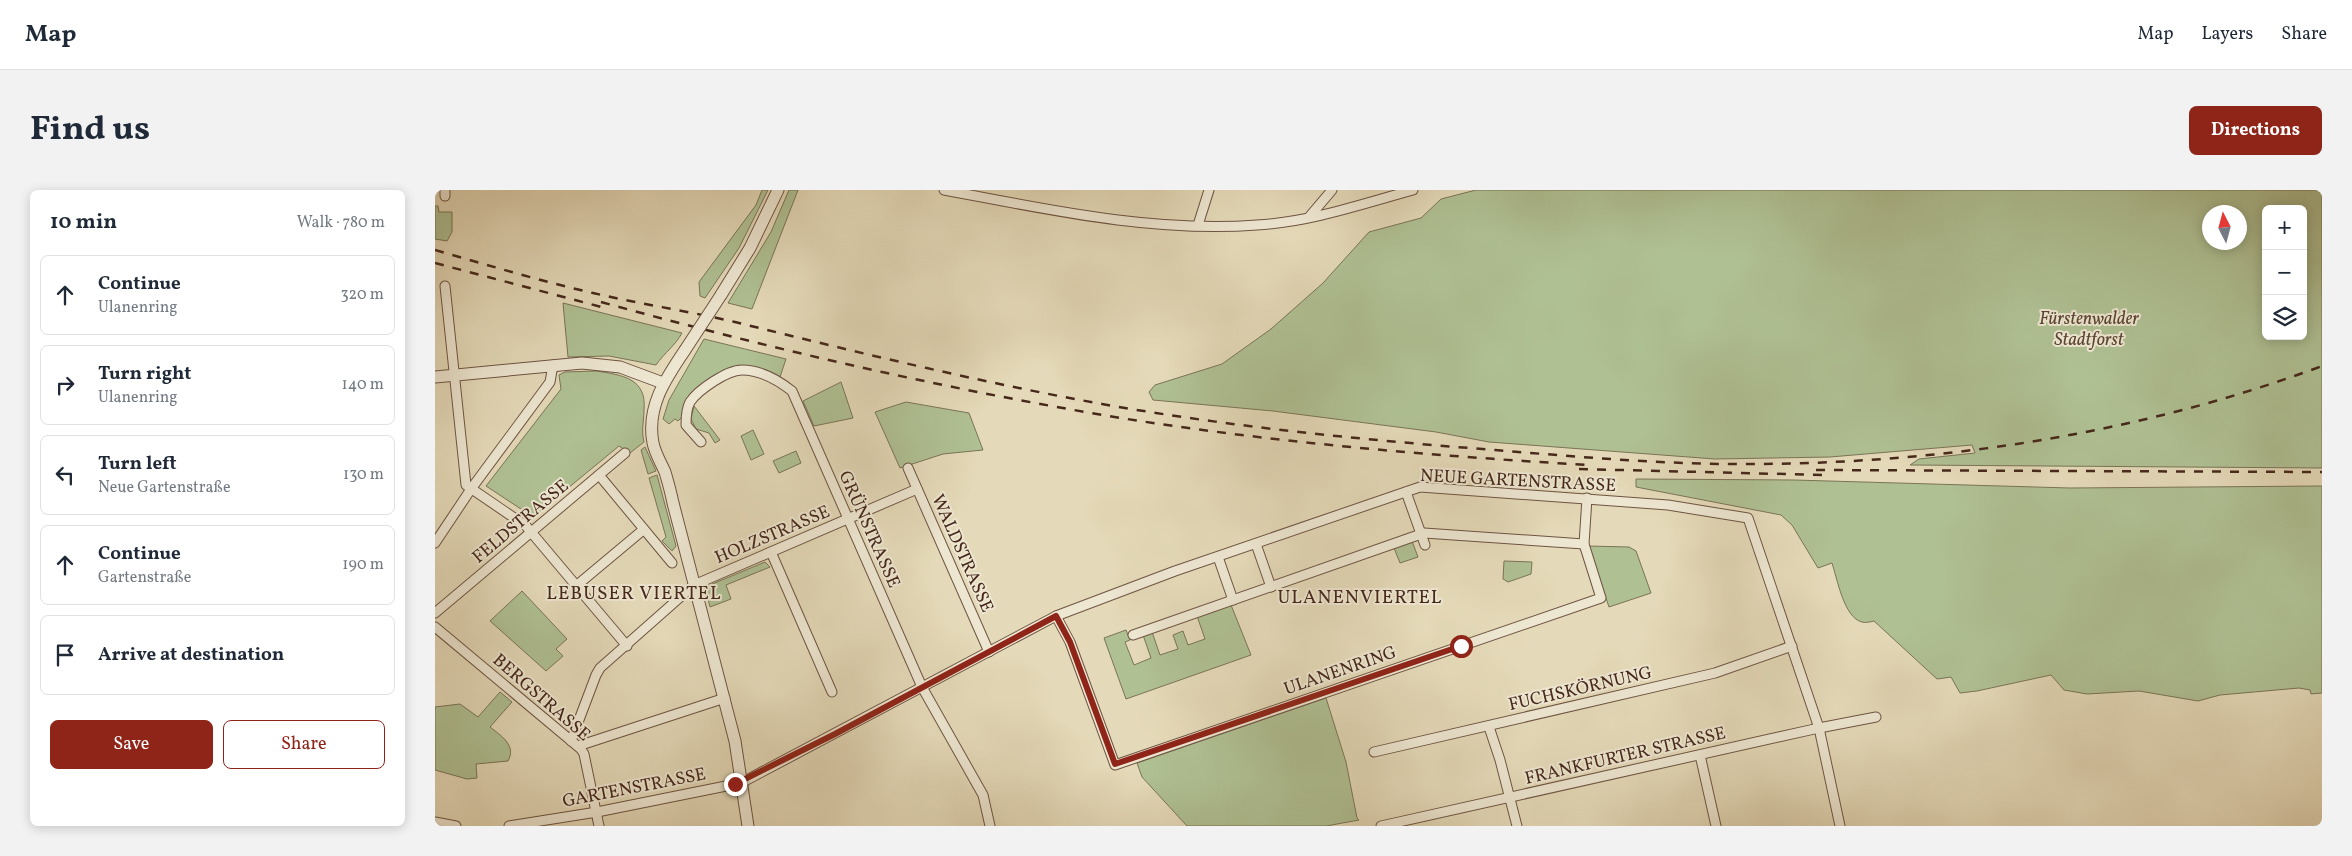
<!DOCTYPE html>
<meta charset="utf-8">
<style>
:root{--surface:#fff;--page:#f2f2f3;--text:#1f2937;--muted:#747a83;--line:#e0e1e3;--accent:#8f2418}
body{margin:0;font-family:Vollkorn,serif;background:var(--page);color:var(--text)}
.controls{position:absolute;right:15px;top:15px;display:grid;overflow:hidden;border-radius:8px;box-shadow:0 2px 12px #0003}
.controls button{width:45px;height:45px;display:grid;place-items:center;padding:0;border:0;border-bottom:1px solid var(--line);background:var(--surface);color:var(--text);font:25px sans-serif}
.compass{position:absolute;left:1767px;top:15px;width:45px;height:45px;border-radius:50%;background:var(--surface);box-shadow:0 2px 12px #0003;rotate:354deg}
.stop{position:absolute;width:15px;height:15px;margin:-11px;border:4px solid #8f2418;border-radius:50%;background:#fff}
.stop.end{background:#8f2418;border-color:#fff;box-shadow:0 1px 5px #0008}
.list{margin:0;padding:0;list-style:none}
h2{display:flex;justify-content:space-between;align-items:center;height:65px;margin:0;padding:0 20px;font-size:21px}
h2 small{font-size:16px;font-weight:400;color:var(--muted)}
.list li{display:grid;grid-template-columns:32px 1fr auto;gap:15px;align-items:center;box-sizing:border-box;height:80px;margin:0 10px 10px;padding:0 10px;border:1px solid var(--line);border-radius:8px}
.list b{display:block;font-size:19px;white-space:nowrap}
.list p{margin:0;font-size:16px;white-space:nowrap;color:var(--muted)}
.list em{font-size:16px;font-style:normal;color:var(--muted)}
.actions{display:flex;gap:10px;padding:15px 20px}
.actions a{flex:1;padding:11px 0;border:1px solid var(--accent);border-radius:8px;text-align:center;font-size:18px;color:var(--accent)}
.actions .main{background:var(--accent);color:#fff}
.icon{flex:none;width:28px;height:28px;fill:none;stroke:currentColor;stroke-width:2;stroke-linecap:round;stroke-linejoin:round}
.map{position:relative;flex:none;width:1887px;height:636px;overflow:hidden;border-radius:8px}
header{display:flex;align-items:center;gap:30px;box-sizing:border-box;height:70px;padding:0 25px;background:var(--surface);border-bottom:1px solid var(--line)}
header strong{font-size:24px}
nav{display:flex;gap:28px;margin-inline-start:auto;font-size:18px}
.intro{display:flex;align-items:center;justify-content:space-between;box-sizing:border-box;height:120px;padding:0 30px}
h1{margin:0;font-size:35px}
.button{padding:12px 22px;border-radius:8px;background:var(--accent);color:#fff;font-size:18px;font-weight:700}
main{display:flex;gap:30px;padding:0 30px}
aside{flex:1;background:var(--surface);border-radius:8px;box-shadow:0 2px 12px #0003}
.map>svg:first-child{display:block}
.green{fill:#afc093;stroke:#7a7457;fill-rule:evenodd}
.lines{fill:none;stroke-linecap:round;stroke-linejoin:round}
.minor-casing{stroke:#6e5442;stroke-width:11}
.tertiary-casing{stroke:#6e5442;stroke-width:13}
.minor{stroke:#ede6d1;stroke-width:9}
.tertiary{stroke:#ede6d1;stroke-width:11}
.rail{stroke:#46281b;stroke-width:2.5;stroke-dasharray:9 9;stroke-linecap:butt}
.tertiary-bridge-casing{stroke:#6e5442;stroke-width:13;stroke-linecap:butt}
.tertiary-bridge{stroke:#ede6d1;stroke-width:11}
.route{stroke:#8f2418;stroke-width:6}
.labels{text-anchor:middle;stroke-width:4;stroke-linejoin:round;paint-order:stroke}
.park-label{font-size:18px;font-style:italic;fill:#5b4633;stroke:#ede6d1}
.street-label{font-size:18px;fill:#46281b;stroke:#ede6d1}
.neighbourhood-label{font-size:19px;letter-spacing:1px;fill:#46281b;stroke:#ede6d1}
</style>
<header>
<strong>Map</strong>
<nav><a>Map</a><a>Layers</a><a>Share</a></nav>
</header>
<div class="intro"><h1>Find us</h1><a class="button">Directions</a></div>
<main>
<aside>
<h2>10 min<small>Walk · 780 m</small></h2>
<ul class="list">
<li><svg class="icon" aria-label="ahead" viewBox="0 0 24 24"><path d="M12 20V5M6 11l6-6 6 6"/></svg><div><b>Continue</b><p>Ulanenring</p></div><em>320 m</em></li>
<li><svg class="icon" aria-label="right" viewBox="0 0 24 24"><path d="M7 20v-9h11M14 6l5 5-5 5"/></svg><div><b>Turn right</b><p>Ulanenring</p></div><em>140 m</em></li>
<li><svg class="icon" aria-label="left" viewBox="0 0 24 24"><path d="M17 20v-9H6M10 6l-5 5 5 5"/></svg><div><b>Turn left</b><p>Neue Gartenstraße</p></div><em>130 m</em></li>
<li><svg class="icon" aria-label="ahead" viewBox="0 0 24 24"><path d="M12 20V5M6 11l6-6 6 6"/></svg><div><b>Continue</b><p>Gartenstraße</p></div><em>190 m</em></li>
<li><svg class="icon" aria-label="arrive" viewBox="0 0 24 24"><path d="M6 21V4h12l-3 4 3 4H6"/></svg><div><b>Arrive at destination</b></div></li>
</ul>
<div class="actions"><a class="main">Save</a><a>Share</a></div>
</aside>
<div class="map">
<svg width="1887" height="636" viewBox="0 0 1887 636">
<rect width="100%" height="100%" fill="#e4d9b8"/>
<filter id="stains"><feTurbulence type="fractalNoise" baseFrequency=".004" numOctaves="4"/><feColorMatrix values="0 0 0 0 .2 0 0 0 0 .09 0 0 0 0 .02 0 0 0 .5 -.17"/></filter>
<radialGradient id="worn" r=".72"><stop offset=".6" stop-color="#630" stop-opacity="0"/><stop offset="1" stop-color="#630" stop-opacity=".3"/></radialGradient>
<g class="green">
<polygon points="327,0 333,0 304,58 270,108 265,106 264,92 321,15"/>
<polygon points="354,0 363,0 317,119 293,113 336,42"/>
<path d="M1041 0H1887V278L1475 275 1484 269 1540 263 1537 255 1395 267 1280 269 1054 252 1001 242 838 221 718 210 714 202 720 195 787 174 836 139 888 93 934 42 986 28 1006 9ZM1831 19H1868V146H1831ZM1774 22H1804V52H1774Z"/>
<polygon points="0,16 3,16 4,22 17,22 17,42 12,51 0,49"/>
<path d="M128 113 247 143C240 156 230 162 221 175L174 166 133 167Z"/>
<polygon points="269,149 351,169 345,187 328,181 284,184 248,226 243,231 240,229 234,234 228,229 234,210"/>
<path d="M161 181C187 185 212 188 209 220 209 231 206 240 209 252L195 263 184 256 98 327 51 296 126 199 124 185 130 182Z"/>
<polygon points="406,192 418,228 379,236 368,211"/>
<polygon points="471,212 534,223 548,260 508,264 465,278 440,222"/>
<polygon points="259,216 285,250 280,253 274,243 261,239 256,229"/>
<polygon points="318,240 329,264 316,270 306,246"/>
<polygon points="210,257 221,281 213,284 206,260"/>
<polygon points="361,261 366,273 344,283 338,271"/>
<polygon points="222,285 241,356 237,361 227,351 231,347 214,288"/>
<path d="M1201 289 1359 290 1635 298 1887 296V503L1876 504 1875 500 1864 498 1785 505 1763 511 1704 501 1652 504 1629 500 1616 485 1542 501 1525 503 1516 487 1502 489 1439 431C1435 432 1430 433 1427 432 1409 428 1402 388 1397 373L1383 378 1357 335 1346 325 1201 297Z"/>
<polygon points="977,351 983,367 965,373 959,358"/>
<polygon points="1153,356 1194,357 1201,361 1216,403 1174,417"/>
<polygon points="1069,371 1097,372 1096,384 1073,392 1068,389"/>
<polygon points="330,372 335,377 291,395 296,409 275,417 270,397"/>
<polygon points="87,401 132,449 121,459 128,466 111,481 55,431"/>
<polygon points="796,415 816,465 691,509 669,448 691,440 695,450 690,452 699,475 716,468 708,445 717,442 725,465 743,459 738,445 748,441 753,455 770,449 762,426"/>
<path d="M65 502 77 512 55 537C65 545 82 555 73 571L41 574 42 588 32 589 0 580V517L25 514 43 527Z"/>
<polygon points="891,508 911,572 922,628 924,630 891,636 752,636 707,587 702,573"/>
</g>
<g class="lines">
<g class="minor-casing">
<g id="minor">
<polyline points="10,0 10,6"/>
<path d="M509 0C611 19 718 43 822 35 875 32 927 14 978 0"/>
<polyline points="875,26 897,0"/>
<polyline points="763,35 774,0"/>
<polyline points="10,96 31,295 91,336 192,456"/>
<path d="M266 252 251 235C251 228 251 219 255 212 263 200 292 180 307 180 326 180 343 190 357 201L487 497 548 605 555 636"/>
<polyline points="473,278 554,462"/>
<polyline points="164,285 237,373"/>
<polyline points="971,302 990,355"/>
<polyline points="0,353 36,299 115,192 118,175"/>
<polyline points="821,354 836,397"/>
<polyline points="336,362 397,502"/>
<polyline points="783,367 798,410"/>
<polyline points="141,396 208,340"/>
<polyline points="0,423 190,263"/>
<polyline points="621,426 635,452 680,575 1166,408 1149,354 1152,308"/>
<polyline points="0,437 146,559 149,564 164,636"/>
<polyline points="698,445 989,343 1149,354"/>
<polyline points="1054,537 1065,570 1082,636"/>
<polyline points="136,551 161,485 165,478 259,395 482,299"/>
<polyline points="143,556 290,508"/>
<polyline points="939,562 1280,483 1357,456"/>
<polyline points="1265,565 1281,636"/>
<polyline points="0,632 21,636"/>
<polyline points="74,636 162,622 306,593 621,426 740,381 985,297 1233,315 1313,328 1384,538 1405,636"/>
<polyline points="946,636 1384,538 1441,527"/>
</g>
</g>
<g class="tertiary-casing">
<g id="tertiary">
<polyline points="286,105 315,58 343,0"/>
<path d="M250 160C231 188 211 217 218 253 220 263 226 273 230 282 233 292 236 303 238 313L300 551 313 636"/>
<polyline points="0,187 147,173 185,177 228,193"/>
</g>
</g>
<use href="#minor" class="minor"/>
<use href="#tertiary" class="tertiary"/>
<g class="rail">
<path d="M0 60C53 75 105 91 158 103 205 114 253 121 300 132 421 162 544 192 667 214 797 237 929 250 1060 260 1146 267 1233 275 1320 274 1512 273 1707 243 1887 176"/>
<polyline points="0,73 174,119"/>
<path d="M166 112C340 160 514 200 692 229 845 253 999 266 1153 275"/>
<polyline points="1144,279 1389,285"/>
<polyline points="1381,280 1887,282"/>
</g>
<g class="tertiary-bridge-casing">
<polyline id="tertiary-bridge" points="250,160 286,105"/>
</g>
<use href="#tertiary-bridge" class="tertiary-bridge"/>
</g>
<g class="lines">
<polyline class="route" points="300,594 400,544 621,426 635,452 680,574 1026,456"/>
</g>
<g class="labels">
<g class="park-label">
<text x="1654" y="134">Fürstenwalder<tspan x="1654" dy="21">Stadtforst</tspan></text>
</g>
<g class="street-label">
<text transform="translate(1083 290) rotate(3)" y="6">NEUE GARTENSTRASSE</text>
<text transform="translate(85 331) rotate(-40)" y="6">FELDSTRASSE</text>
<text transform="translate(435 339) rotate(66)" y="6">GRÜNSTRASSE</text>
<text transform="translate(337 344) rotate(-23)" y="6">HOLZSTRASSE</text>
<text transform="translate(528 363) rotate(66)" y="6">WALDSTRASSE</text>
<text transform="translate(905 480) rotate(-19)" y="6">ULANENRING</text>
<text transform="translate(1145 498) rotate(-13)" y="6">FUCHSKÖRNUNG</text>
<text transform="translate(107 507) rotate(41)" y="6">BERGSTRASSE</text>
<text transform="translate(1190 565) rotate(-13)" y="6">FRANKFURTER STRASSE</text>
<text transform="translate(199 597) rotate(-11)" y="6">GARTENSTRASSE</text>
</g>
<g class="neighbourhood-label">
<text x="199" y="409">LEBUSER VIERTEL</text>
<text x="925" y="413">ULANENVIERTEL</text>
</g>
</g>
<rect width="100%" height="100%" filter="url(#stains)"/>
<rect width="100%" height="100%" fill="url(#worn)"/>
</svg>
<div class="controls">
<button>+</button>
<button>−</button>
<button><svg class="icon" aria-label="layers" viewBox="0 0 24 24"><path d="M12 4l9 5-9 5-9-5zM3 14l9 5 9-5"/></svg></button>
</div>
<svg class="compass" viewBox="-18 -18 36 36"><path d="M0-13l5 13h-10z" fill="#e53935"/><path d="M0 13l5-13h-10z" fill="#747a83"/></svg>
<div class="stop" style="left:1026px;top:456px"></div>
<div class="stop end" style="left:300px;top:594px"></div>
</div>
</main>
